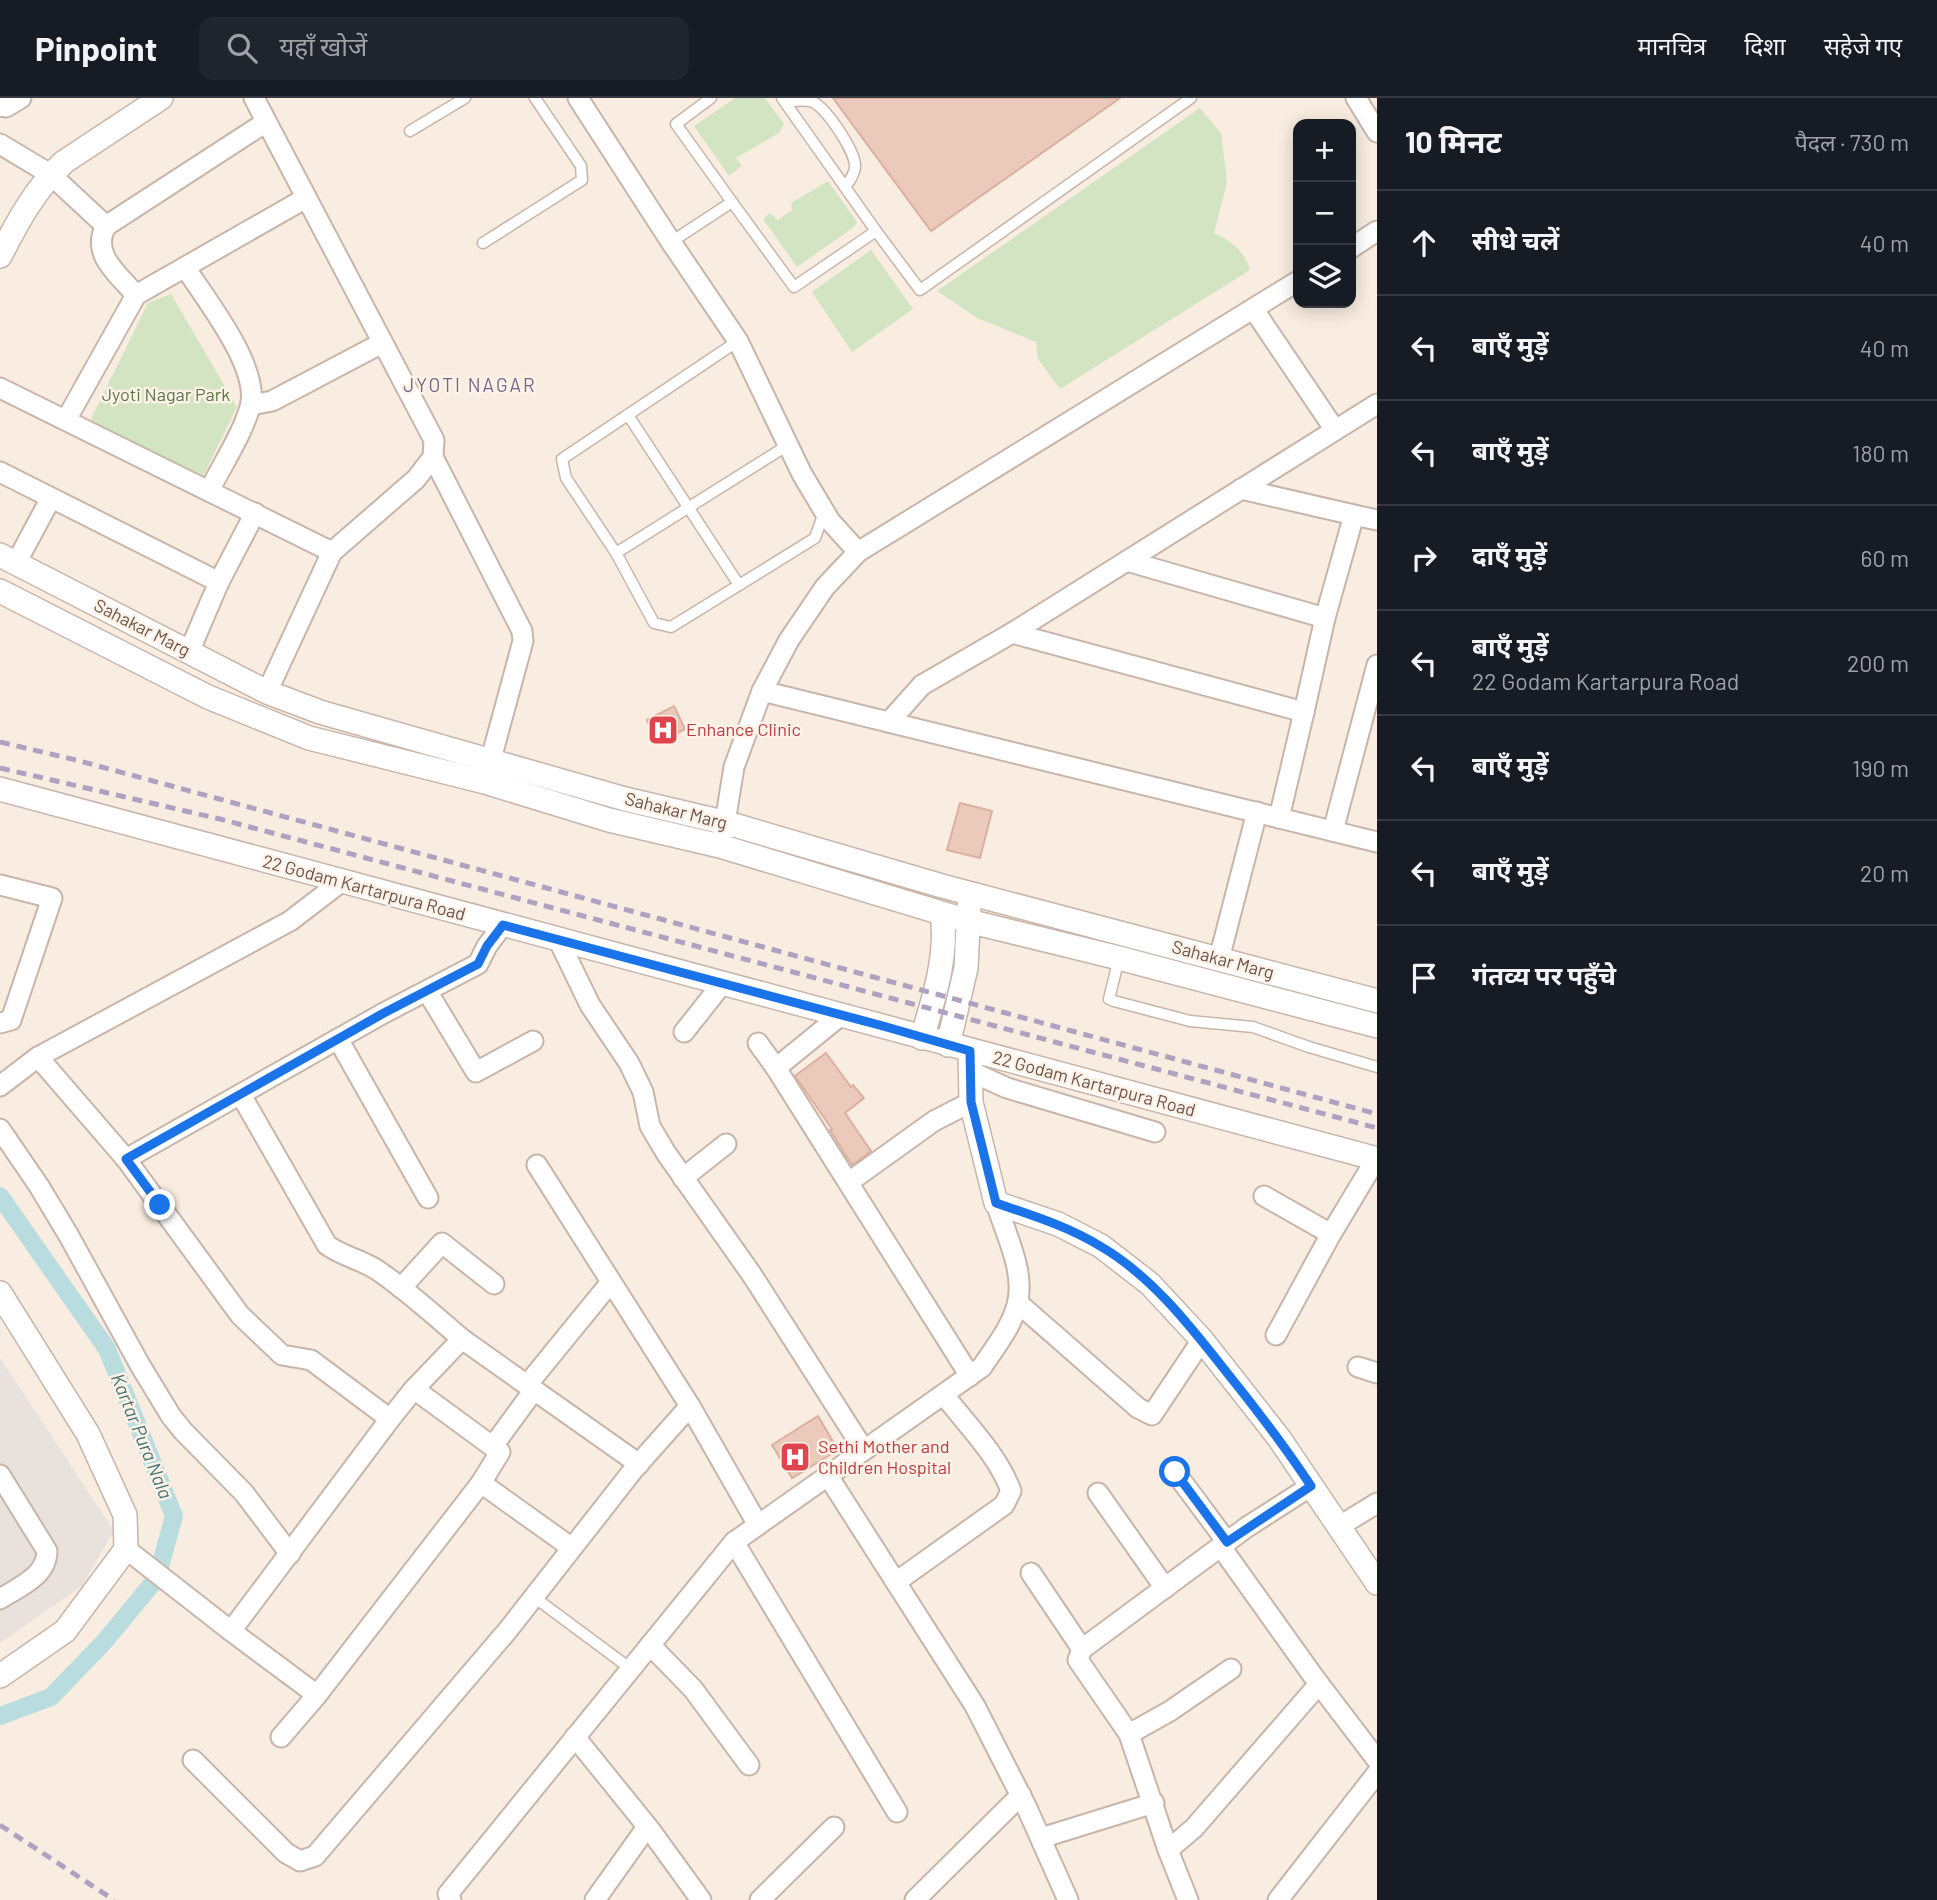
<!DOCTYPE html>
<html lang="hi">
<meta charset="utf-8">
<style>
:root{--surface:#171b24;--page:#20242c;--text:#f1f3f6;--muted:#9ea1a6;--line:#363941}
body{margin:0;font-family:Barlow,"Noto Sans Devanagari",sans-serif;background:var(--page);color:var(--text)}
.controls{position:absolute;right:21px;top:21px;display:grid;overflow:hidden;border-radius:14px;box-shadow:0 4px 18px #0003}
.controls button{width:63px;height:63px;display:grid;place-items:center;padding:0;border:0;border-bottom:2px solid var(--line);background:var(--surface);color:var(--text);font:35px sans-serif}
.stop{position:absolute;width:21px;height:21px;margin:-16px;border:5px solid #1a73e8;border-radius:50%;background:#fff}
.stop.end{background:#1a73e8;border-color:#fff;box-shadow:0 2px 7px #0008}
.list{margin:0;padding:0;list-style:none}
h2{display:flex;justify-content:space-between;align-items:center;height:91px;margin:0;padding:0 28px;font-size:30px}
h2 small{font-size:23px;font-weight:400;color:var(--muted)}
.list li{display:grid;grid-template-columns:46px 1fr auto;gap:21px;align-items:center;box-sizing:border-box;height:105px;padding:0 28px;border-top:2px solid var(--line)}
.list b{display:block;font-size:26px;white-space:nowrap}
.list p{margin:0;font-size:23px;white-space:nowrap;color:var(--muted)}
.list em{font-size:23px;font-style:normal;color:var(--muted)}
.icon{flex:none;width:38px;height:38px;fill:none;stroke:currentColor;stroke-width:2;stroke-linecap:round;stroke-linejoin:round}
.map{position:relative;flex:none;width:1377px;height:1802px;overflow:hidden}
header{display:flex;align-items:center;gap:42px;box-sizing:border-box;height:98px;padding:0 35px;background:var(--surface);border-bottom:2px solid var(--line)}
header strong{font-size:33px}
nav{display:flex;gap:38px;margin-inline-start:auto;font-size:24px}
.search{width:490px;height:63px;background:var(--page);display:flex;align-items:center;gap:18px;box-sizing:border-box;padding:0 24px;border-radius:14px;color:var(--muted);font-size:26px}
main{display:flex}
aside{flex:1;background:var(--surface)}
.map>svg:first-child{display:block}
.industrial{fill:#e8e1dc}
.green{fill:#d3e4c2}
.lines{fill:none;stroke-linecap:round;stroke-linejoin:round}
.canal{stroke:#b9dddf;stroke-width:18}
.building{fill:#ebcabc;stroke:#dbb09f;stroke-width:2}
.service-casing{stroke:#c8b5aa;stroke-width:13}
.minor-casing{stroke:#c8b5aa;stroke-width:23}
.tertiary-casing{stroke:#c8b5aa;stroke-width:26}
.service{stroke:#fff;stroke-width:10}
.minor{stroke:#fff;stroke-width:19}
.tertiary{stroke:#fff;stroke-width:23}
.rail{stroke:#afa2c0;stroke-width:5;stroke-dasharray:10 7;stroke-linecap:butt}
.route{stroke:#1a73e8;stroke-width:9}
.labels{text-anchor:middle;stroke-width:5;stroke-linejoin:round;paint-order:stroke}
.park-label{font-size:18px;fill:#5a7748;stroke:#fcf2e7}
.street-label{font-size:18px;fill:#6d544b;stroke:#fcf2e7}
.health-label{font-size:18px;fill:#be3a42;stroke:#fcf2e7;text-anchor:start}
.neighbourhood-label{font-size:19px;letter-spacing:2px;fill:#79648a;stroke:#fcf2e7}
.water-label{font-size:19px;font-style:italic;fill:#457477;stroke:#fcf2e7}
</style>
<header>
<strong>Pinpoint</strong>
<div class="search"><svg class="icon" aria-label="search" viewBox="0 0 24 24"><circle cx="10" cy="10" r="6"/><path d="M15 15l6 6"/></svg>यहाँ खोजें</div>
<nav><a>मानचित्र</a><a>दिशा</a><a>सहेजे गए</a></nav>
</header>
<main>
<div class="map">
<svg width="1377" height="1802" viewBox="0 0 1377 1802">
<rect width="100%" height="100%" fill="#f9ede1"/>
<polygon class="industrial" points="0,1260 114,1433 82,1488 0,1545"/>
<g class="green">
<polygon points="735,0 765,0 784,26 779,35 736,60 742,68 729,78 694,28"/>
<path d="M1200 10 1221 35 1227 84 1214 135C1231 143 1245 153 1250 172L1060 291 1038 261 1036 244 977 220 937 193Z"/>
<polygon points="828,83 857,124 854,129 797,169 763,121 770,115 778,122 792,112 791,105"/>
<polygon points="871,152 913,211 852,254 812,194"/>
<polygon points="171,196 237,309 203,378 90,323 148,205"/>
</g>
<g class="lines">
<polyline class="canal" points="0,1098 107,1251 174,1418 157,1480 104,1544 51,1599 0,1618"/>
</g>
<g class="building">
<polygon points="833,0 1120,0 931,133"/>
<polygon points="674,608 685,631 658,645 647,622"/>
<polygon points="960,705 992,713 980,760 947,752"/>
<polygon points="826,955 851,989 853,987 864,1000 845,1015 871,1053 852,1067 830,1032 832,1031 795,978"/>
<polygon points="818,1318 838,1352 792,1380 772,1347"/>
</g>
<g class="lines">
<g class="service-casing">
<g id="service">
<polyline points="711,0 676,26 732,104"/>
<polyline points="782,0 876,133"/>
<path d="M785 4C794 3 805 1 813 4 827 11 856 54 855 69 854 77 850 83 845 89"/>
<polyline points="410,33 465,0"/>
<polyline points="671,144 732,104 794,189 876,133 920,192 1191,0"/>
<polyline points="483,145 582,82 581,68 535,0"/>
<polyline points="738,243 562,361 566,380 616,455 654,525 671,529 815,440 822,420 826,416"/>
<polyline points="628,317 739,487"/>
<polyline points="616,455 788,347"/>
<polyline points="1119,860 1109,901 1114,903 1190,923 1253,929 1309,949 1377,969"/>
<polyline points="534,1499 631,1571"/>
</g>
</g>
<g class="minor-casing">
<g id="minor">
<polyline points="254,0 434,342 433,359 416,381 332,454 267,594"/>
<polyline points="578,0 671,144 738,243 802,376 830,423 858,454"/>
<polyline points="1356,0 1377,34"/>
<polyline points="0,8 6,9 21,0"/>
<polyline points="0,46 50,76 106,128 266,24"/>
<path d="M106 128C90 156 119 177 136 197"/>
<polyline points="1351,150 1377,133"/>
<path d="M185 169C206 202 261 270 250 309 242 337 222 367 209 393"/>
<polyline points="1254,212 1335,332"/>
<polyline points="0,290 332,454"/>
<polyline points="251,307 272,303 382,245"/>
<polyline points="66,322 136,197 306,100"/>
<polyline points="433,359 522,533 523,543 491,661"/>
<polyline points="0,374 219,484"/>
<polyline points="1241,391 1354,417 1325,520"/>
<polyline points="1354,417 1377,422"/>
<polyline points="16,465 51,400"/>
<polyline points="1012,535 1304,614 1325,520 1127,463"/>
<polyline points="189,554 219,484 255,415"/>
<polyline points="762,593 1377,744"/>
<polyline points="889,624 922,587 1012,535 1377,306"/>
<polyline points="1279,720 1304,614"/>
<polyline points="1333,733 1377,567"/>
<polyline points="723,737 734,669 762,593 789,542 825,489 858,454 1298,183"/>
<polyline points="341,784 290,823 38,959 126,1061 240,1217 282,1257 311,1262 390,1321 414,1291 500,1354 481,1385 572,1450"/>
<polyline points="0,787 52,800 11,922 0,925"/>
<polyline points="559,843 590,907 629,965 643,994 650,1028 666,1055 752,1177 864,1352"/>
<polyline points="1219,861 1257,714"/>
<polyline points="427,893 476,974 533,943"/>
<polyline points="840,918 776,970 970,1278"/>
<polyline points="684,934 722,886"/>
<polyline points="338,941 428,1100"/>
<polyline points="758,945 776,970"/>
<polyline points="972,974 1007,990 1155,1034"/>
<polyline points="0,988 38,959"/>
<path d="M241 997 327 1147C343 1159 364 1162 380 1174 409 1194 435 1218 462 1241L414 1291"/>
<polyline points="0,1031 39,1088 69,1138 140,1267 171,1318 183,1333 244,1395 290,1456"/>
<polyline points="126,1061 382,916 478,866 487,848 503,827"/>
<polyline points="537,1067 690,1308"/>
<polyline points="683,1080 726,1046"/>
<polyline points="849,1084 934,1023 971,1004"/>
<polyline points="1264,1098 1331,1136"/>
<polyline points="611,1184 527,1287 639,1366"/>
<polyline points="401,1190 442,1145 494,1186"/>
<polyline points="1018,1205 1138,1310 1152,1317 1202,1242"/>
<polyline points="1276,1237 1331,1136 1376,1061"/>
<polyline points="462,1241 527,1287"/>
<polyline points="1358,1269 1377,1275"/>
<polyline points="390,1321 231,1533 317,1597 481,1385"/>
<polyline points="493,1348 534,1292"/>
<polyline points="1175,1374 1227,1444"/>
<path d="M0 1377 47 1453C47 1478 19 1489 0 1501"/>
<polyline points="828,1378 975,1608 1026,1708 1068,1802"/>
<polyline points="1098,1395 1165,1490"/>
<polyline points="1338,1429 1377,1405"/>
<polyline points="734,1444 897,1714"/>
<polyline points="1221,1449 1316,1582 1377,1662"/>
<polyline points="126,1451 231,1533"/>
<polyline points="1031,1475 1082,1551"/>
<path d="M896 1484 1004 1407 1011 1393C998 1357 967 1327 944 1297"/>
<polyline points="650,1547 693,1591 749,1667"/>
<polyline points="1129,1636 1170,1613 1231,1571"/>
<polyline points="281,1639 317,1597"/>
<polyline points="575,1639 651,1733 701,1802"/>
<polyline points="193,1662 286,1755 300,1763 315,1758 508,1532 634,1371 690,1308 758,1427"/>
<polyline points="1041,1740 1154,1705"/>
<polyline points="1168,1752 1194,1730 1319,1586"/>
<path d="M451 1802 448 1796 734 1444 982 1269C995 1249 1011 1230 1017 1207 1026 1174 1005 1135 996 1105"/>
<polyline points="595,1802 647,1729"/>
<polyline points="760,1802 834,1729"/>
<polyline points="915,1802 1021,1697"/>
<polyline points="1188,1802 1168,1752 1129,1636 1078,1562 1082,1551 1247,1429 1311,1388"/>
<polyline points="1278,1802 1377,1675"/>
</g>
</g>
<g class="tertiary-casing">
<g id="tertiary">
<path d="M0 158C18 123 35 91 64 64L161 0"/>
<polyline points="0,457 267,594 320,614 625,701 727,725 942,788 1377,903"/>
<polyline points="0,493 208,599 309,640 485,684 609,722 720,748 968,823 1119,860 1377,928"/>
<polyline points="0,691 1377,1061"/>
<path d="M922 940C934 900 948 857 942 816"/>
<polyline points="948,947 966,870 969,808"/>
<polyline points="970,953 971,1004 996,1105 1058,1126 1101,1148 1150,1186 1202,1242 1279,1340 1377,1485"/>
<polyline points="0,1195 88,1336 125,1417 126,1451 65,1533 0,1578"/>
</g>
</g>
<use href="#service" class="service"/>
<use href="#minor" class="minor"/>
<use href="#tertiary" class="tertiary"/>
<g class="rail">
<polyline points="0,644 76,662 1377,1016"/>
<polyline points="0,670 220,721 1377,1030"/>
<polyline points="0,1727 114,1802"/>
</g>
</g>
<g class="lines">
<path class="route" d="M160 1107 126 1061 382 916 478 866 487 848 503 827 883 928 970 953 971 1004 996 1105C1031 1117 1067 1128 1100 1148 1152 1178 1191 1229 1228 1276 1257 1312 1285 1349 1311 1388L1227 1444 1175 1374"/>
</g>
<defs>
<g id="hospital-square" transform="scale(1.575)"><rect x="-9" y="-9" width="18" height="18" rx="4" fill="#e0444e" stroke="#fcf2e7"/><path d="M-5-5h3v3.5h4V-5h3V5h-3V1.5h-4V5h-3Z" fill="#fff"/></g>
</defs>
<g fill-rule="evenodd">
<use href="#hospital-square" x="663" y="632"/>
<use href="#hospital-square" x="795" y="1359"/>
</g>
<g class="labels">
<g class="park-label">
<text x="166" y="303">Jyoti Nagar Park</text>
</g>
<g class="street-label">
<text transform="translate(142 530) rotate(27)" y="6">Sahakar Marg</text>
<text transform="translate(676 713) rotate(14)" y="6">Sahakar Marg</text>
<text transform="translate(364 790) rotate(15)" y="6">22 Godam Kartarpura Road</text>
<text transform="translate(1223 862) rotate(15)" y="6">Sahakar Marg</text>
<text transform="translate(1094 986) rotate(15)" y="6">22 Godam Kartarpura Road</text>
</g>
<g class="health-label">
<text x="686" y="638">Enhance Clinic</text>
<text x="818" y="1355">Sethi Mother and<tspan x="818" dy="21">Children Hospital</tspan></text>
</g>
<g class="neighbourhood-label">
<text x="470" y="294">JYOTI NAGAR</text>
</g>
<g class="water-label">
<text transform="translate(142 1338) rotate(68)" y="7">Kartar Pura Nala</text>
</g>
</g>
</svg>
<div class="controls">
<button>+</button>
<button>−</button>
<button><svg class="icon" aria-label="layers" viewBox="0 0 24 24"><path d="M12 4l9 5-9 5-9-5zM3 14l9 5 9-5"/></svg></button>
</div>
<div class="stop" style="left:1175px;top:1374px"></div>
<div class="stop end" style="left:160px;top:1107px"></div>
</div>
<aside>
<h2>10 मिनट<small>पैदल · 730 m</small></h2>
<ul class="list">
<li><svg class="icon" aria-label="ahead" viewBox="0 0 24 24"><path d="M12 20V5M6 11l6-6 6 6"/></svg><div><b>सीधे चलें</b></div><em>40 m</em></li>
<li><svg class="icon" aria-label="left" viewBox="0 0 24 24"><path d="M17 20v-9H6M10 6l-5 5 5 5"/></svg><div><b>बाएँ मुड़ें</b></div><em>40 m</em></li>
<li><svg class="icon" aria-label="left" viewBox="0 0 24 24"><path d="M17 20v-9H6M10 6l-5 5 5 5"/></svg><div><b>बाएँ मुड़ें</b></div><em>180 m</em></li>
<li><svg class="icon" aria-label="right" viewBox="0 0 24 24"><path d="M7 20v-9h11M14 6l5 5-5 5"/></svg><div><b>दाएँ मुड़ें</b></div><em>60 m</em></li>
<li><svg class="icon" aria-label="left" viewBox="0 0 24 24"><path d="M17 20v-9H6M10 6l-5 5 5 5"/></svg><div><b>बाएँ मुड़ें</b><p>22 Godam Kartarpura Road</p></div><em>200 m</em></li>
<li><svg class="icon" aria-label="left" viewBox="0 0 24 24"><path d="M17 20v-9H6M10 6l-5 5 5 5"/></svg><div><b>बाएँ मुड़ें</b></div><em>190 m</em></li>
<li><svg class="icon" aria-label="left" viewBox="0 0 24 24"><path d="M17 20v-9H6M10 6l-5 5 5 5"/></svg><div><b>बाएँ मुड़ें</b></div><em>20 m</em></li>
<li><svg class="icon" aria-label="arrive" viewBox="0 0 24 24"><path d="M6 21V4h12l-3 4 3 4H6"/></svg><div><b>गंतव्य पर पहुँचे</b></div></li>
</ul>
</aside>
</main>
